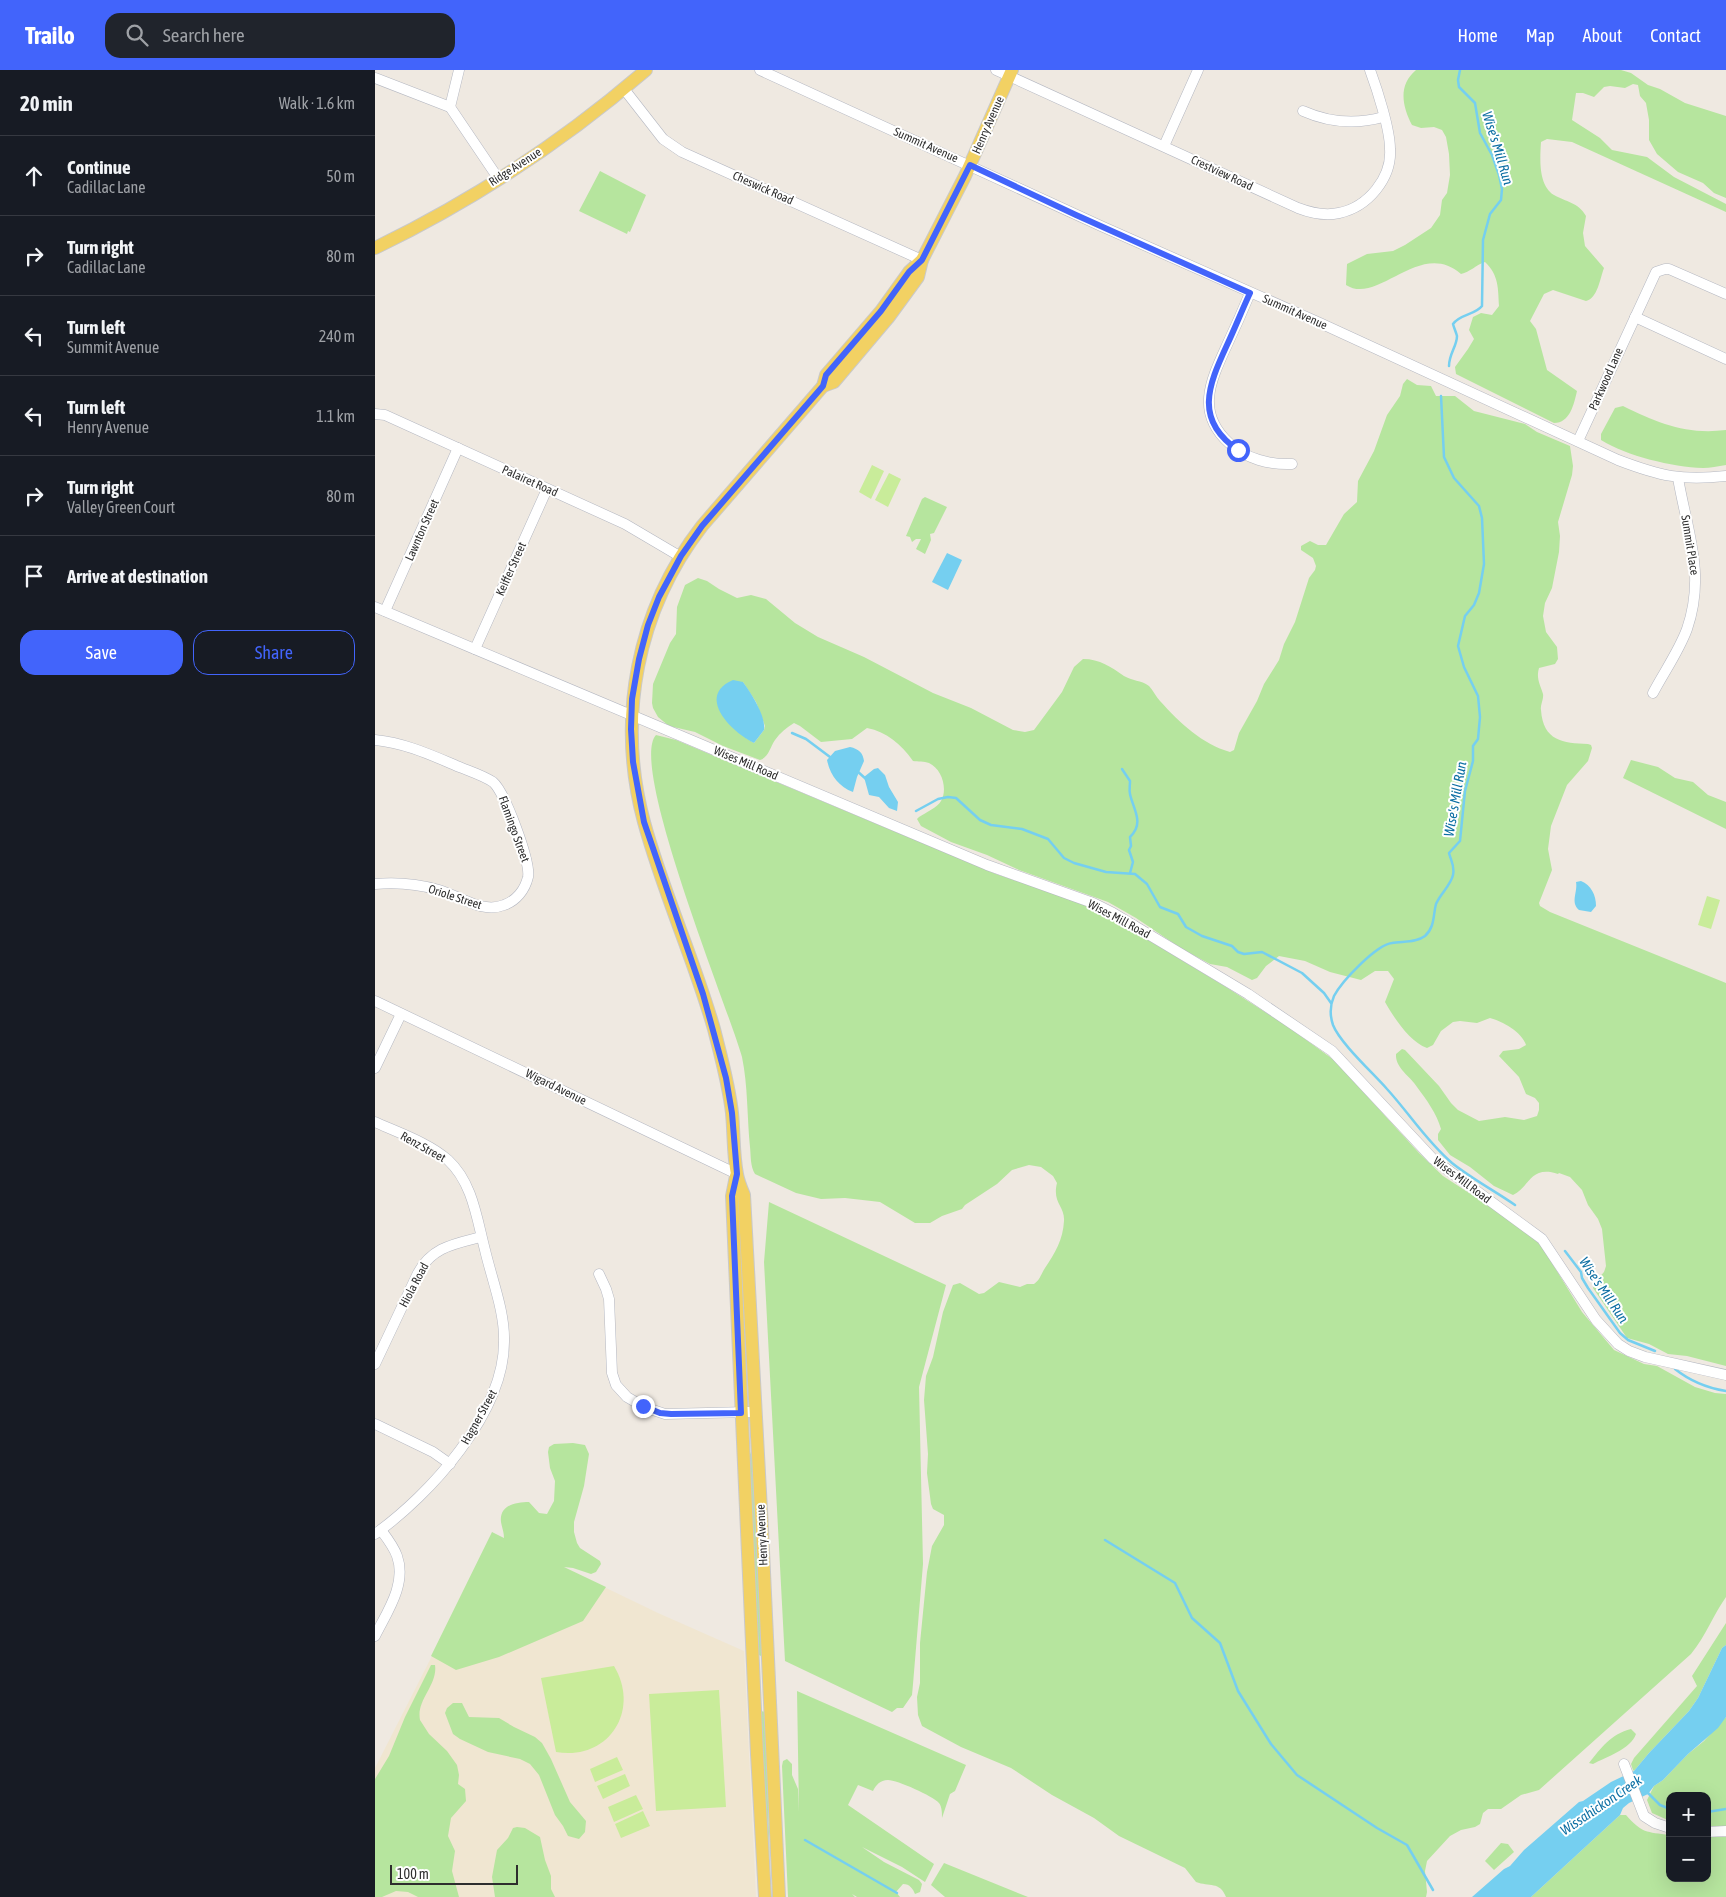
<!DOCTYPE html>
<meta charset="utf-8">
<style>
:root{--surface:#171b24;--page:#20242c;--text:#f1f3f6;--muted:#9ea1a6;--line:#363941;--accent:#4264fb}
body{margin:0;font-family:"Asap Condensed",sans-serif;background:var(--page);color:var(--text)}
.controls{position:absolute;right:15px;bottom:15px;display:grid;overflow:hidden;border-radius:10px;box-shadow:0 5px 20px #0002}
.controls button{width:45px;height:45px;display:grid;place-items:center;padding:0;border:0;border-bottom:1px solid var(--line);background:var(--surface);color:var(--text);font:25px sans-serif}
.scale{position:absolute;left:15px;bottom:12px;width:128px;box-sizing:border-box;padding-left:5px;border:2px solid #2e2e2e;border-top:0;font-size:14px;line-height:18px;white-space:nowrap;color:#2e2e2e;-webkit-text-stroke:4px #fff;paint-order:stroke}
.stop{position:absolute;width:15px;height:15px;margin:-11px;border:4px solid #4264fb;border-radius:50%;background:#fff}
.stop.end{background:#4264fb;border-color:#fff;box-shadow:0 1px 5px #0008}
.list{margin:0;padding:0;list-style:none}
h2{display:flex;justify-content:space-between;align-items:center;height:65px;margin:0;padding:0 20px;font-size:21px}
h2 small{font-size:16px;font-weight:400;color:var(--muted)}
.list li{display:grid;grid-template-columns:32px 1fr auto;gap:15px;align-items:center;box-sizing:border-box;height:80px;padding:0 20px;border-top:1px solid var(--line)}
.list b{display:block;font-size:19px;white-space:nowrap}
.list p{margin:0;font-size:16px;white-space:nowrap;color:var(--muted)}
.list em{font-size:16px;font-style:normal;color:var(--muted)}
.actions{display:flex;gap:10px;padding:15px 20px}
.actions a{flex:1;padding:11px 0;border:1px solid var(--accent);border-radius:15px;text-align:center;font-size:18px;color:var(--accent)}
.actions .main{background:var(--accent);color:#fff}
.icon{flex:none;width:28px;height:28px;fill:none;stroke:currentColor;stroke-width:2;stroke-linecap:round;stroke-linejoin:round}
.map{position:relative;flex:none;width:1351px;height:1827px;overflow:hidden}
header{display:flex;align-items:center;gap:30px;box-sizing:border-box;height:70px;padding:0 25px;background:var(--accent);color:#fff}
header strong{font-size:24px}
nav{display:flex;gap:28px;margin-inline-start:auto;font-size:18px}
.search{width:350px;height:45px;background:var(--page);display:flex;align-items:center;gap:12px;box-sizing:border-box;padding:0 18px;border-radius:15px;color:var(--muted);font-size:19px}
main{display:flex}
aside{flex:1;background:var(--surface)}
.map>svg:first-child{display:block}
.education{fill:#f0e6d1}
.green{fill:#b6e59e;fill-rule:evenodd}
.pitch{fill:#c9ec9a}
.water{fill:#75cff0}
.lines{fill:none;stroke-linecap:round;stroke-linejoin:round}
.stream{stroke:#75cff0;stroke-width:2.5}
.minor-casing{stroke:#b4b7c1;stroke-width:11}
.major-casing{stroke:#c9c9c9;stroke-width:14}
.minor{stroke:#fff;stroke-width:10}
.major{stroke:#f2d163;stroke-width:12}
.route{stroke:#4264fb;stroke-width:6}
.labels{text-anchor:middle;stroke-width:4;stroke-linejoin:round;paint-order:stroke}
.street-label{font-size:12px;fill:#2e2e2e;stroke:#fff}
.water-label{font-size:14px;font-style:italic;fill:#0d6fa3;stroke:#fff}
</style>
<header>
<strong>Trailo</strong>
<div class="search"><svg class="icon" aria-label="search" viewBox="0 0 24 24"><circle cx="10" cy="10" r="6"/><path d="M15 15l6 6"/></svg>Search here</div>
<nav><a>Home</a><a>Map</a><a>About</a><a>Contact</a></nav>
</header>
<main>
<aside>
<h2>20 min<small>Walk · 1.6 km</small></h2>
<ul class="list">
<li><svg class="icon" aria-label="ahead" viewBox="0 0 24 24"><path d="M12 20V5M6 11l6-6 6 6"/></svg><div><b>Continue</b><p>Cadillac Lane</p></div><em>50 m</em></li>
<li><svg class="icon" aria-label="right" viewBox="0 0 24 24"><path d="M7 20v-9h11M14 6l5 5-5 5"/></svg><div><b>Turn right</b><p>Cadillac Lane</p></div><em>80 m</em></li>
<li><svg class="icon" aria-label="left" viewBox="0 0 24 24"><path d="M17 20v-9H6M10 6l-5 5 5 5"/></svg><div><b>Turn left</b><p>Summit Avenue</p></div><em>240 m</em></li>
<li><svg class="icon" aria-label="left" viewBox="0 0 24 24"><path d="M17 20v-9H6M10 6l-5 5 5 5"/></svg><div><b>Turn left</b><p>Henry Avenue</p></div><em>1.1 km</em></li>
<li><svg class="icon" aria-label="right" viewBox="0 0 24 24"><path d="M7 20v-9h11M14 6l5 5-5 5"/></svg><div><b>Turn right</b><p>Valley Green Court</p></div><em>80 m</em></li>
<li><svg class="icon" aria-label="arrive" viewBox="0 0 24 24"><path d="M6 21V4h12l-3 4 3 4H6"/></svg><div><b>Arrive at destination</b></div></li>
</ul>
<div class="actions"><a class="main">Save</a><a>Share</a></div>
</aside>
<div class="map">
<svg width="1351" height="1827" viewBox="0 0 1351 1827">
<rect width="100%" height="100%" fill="#efe9e1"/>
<polygon class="education" points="119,1464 283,1543 369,1581 381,1827 0,1827 0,1698"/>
<g class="green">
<path d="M1041 0H1246L1256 3 1273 15 1285 19 1310 33 1351 46V128L1339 123 1328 113 1303 102 1282 84 1274 70V50L1271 33 1265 26 1263 15 1258 14 1250 18 1235 16 1229 17 1219 27 1208 23H1201L1197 50 1225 68 1237 80 1272 87 1299 107 1351 134V142L1197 72 1172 69 1166 72C1165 88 1163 115 1179 125 1191 132 1203 132 1211 146L1208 163 1210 176 1229 198C1225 208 1223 228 1211 231L1178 220 1169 224 1155 251 1161 259 1172 300 1202 321C1199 334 1195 353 1179 353L1081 304 1080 297 1093 279 1099 269 1094 260 1098 247 1106 243 1117 245 1124 236C1123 219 1124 205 1110 192 1101 195 1095 202 1086 204 1045 168 1003 236 971 215L972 194 992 184 1018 181 1030 175 1056 158 1065 145 1067 130 1072 123 1075 105 1074 84 1071 67 1067 60 1059 57 1046 58 1037 55C1027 36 1023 15 1041 0Z"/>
<polygon points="225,101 271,125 255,162 253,161 252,164 204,141"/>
<path d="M1032 309 1042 315 1056 316 1061 326H1080L1099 341 1150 354 1162 362 1195 376 1198 396 1197 405 1183 452 1185 466 1184 482 1177 518 1170 533 1168 546 1171 562 1182 577 1183 589 1180 594 1164 598C1161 609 1165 614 1168 624 1169 629 1165 635 1166 640 1168 671 1188 673 1213 674L1216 675 1217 678 1213 691 1192 715 1176 756 1173 779 1177 800 1164 833 1165 836 1175 842 1351 913V1296L1312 1286 1293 1284 1274 1274 1252 1268 1218 1218 1220 1212 1229 1202 1231 1196 1227 1159 1223 1149 1213 1135 1207 1120 1195 1107 1184 1103 1183 1104C1155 1095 1155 1117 1138 1125L1119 1116 1095 1097 1075 1085 1063 1070V1064L1066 1059C1062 1044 1051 1029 1042 1017 1035 1006 1020 998 1021 984L1027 979 1030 980 1064 1016 1076 1033 1083 1040 1104 1051 1130 1047 1149 1050 1162 1046 1164 1040V1033L1160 1028 1151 1024 1144 1007 1124 986 1128 981 1144 979 1151 975C1147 962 1127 951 1115 948L1102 953 1085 951 1078 952 1066 961 1058 975 1052 978C1035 972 1019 948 1010 932L1019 909 1013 901H1000L986 910 955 902 930 891 904 886 891 896 882 908 877 910 852 897 835 894 807 879 761 848 733 832 644 800 612 785 576 772 546 756 542 749 544 747C550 743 563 737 566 731 573 719 567 699 554 693 549 691 543 692 538 691 526 674 512 662 492 658L477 669 446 672 425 656 419 653C411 658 405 663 400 670 395 677 394 687 385 690L348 676 320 662 294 656 283 647 278 638 277 633 278 614 295 573 301 564 302 537 310 515 323 508 332 511 344 519 362 528 376 525 391 529 420 553 443 567 489 587 558 623 596 638 638 660 650 662 659 660 687 622 699 597 708 589C725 589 736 597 749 606 757 611 766 610 774 616 778 620 781 627 785 631 805 653 827 674 855 682L859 680 864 663 882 631 889 614 904 590 909 574 920 552 934 508 940 500 941 496 938 488 926 480V476L935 471 943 475H951L969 444 982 432 983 411 999 381 1012 345 1025 326 1028 314ZM368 612 381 632 390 656 389 660 379 673 371 668Z"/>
<path d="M1248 336C1283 353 1311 365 1351 360V395C1343 396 1335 398 1328 398 1297 397 1252 386 1226 370V364L1240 338Z"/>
<polygon points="550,427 572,437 559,463 555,464 556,470 550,484 541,479 546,469 541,469 537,472 535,467 531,466 547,429"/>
<path d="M281 665 301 670 621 804 695 829 716 838 770 868 851 917 912 956 959 990 1044 1083 1068 1106 1134 1149 1166 1175 1207 1242 1239 1280 1269 1294 1282 1296 1320 1317 1340 1323 1351 1324V1527C1338 1545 1331 1566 1316 1584L1164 1720 1146 1725 1126 1739H1113L1108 1743 1105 1754 1100 1757 1086 1760 1075 1766 1052 1791 1050 1801 1052 1822 1051 1827H851C845 1811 834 1817 821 1812L810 1798 744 1766 719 1748 677 1725 636 1698 586 1677 547 1656 543 1645 542 1627 545 1613V1573L552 1502 557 1476 569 1455V1445L558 1439 556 1434 552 1403 553 1384 549 1330 551 1306 558 1287 568 1242 578 1215 585 1213 604 1224 609 1223 624 1212 645 1217 652 1214H659C665 1210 666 1204 670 1198 680 1183 688 1170 689 1151 690 1136 677 1133 682 1113L678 1106 666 1097 654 1095 637 1100 622 1114 590 1135 587 1139 567 1146 555 1153H540L505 1132 470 1128 446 1129 421 1123 380 1104C375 1096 376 1086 375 1077 372 1047 373 1016 367 987 354 940 253 695 281 665Z"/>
<polygon points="1256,690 1283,697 1300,708 1318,712 1333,725 1351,732 1351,759 1248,708"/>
<polygon points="394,1132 571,1215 544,1317 548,1494 538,1614 537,1625 528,1638 522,1638 517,1642 410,1591 389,1192"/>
<path d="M198 1373 210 1375 214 1384 209 1416 199 1452V1462L202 1473 205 1478 225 1491 226 1494 221 1502 216 1504 198 1498 189 1497 231 1517 208 1551 124 1587 81 1600 56 1586 117 1462 129 1468C129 1462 127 1458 126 1452 124 1435 141 1432 154 1432L164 1443 172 1444 179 1431 180 1411 175 1398 173 1382 174 1377 179 1374Z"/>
<polygon points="374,1379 378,1390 387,1585 386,1586 384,1585"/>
<polygon points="1351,1553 1351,1575 1347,1578 1323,1628 1314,1641 1274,1683 1259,1701 1258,1700 1256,1694 1259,1688 1322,1616 1317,1606"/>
<path d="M56 1595H60C63 1615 41 1630 45 1650L54 1664 72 1681 82 1695 84 1705 83 1714 90 1719 91 1731 76 1748 73 1766 80 1781 77 1801 84 1827H43L33 1822 21 1821 7 1827H0V1709L14 1686 30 1647Z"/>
<path d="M422 1621 591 1695 580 1721 575 1724 567 1748C567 1743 567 1737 564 1733 558 1726 522 1710 513 1710 505 1710 501 1715 498 1721L483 1715 473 1735 559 1794 550 1812 527 1797 487 1777 509 1792 544 1810 547 1814 545 1822 540 1824C538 1819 535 1814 528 1814L521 1822 525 1827H482L477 1824 480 1827H413L407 1696 408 1691 412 1689 417 1694V1705L423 1719 424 1742Z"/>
<polygon points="78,1633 87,1633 94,1647 124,1648 139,1657 160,1667 167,1673 176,1689 195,1732 211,1751 210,1762 204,1769 193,1766 188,1756 180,1745 164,1705 155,1694 145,1689 113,1682 85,1669 78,1664 70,1643 72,1638"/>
<polygon points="386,1641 390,1642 395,1793 385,1643"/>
<polygon points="1351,1647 1351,1757 1332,1756 1332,1726 1295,1726 1295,1751 1277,1743 1272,1730 1279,1716 1288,1710 1313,1684 1329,1671"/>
<path d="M1256 1659 1261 1664C1256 1679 1231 1687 1218 1694L1214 1693C1226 1678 1236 1664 1256 1659Z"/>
<path d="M1245 1745H1251C1267 1763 1271 1762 1295 1765V1808H1332V1767H1351V1827H1156Z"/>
<polygon points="142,1757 150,1758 165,1767 170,1790 176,1806 176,1819 180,1827 120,1827 117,1807 122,1780 133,1768 138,1758"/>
<polygon points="1126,1773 1133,1774 1139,1782 1119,1800 1110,1791"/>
<polygon points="569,1793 653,1827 570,1827 556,1815"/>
</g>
<g class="pitch">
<polygon points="497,395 509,401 496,429 484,422"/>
<polygon points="514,403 526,409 513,437 500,430"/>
<polygon points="1332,826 1345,830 1336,859 1323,855"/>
<path d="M239 1596C266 1641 233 1691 181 1682L166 1608Z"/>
<polygon points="344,1620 351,1737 281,1741 274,1624"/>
<polygon points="242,1687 248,1700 220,1712 215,1699"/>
<polygon points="250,1704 255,1716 228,1729 222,1716"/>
<polygon points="261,1725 268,1739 239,1752 233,1737"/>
<polygon points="268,1741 275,1756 246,1768 240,1754"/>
</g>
<g class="water">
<polygon points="572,483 587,490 573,520 557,512"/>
<path d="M358 610 368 612C376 623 391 646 389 660L379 673C357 663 320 626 358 610Z"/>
<path d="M475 677C484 679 488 683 489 691L482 707 478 722C464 717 455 705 452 690L460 681Z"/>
<polygon points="503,698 510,705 514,717 523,732 522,741 514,738 504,727 494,725 489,707 499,699"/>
<path d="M1206 811C1216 815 1221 825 1221 836L1216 842 1204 840C1195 832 1203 822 1201 812Z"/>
<polygon points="1351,1575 1351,1647 1343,1658 1313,1684 1288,1710 1279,1716 1273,1724 1254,1733 1248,1738 1245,1745 1156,1827 1097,1827 1129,1799 1135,1796 1149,1780 1204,1732 1208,1731 1236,1712 1259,1701 1274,1683 1314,1641 1323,1628 1347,1578"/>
</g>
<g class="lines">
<g class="stream">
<path d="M1074 296C1074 284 1082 276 1082 266 1081 262 1079 258 1078 254 1085 244 1100 245 1107 236L1108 170 1115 144 1126 130 1127 119 1124 105 1117 85 1105 63 1100 33 1084 17 1083 10 1085 0"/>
<path d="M1066 326 1069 387 1079 408 1104 436 1107 448 1109 494 1104 523 1099 535 1090 546 1083 576 1089 597 1103 626 1105 647 1103 669 1098 676V691L1090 721 1085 771 1074 783C1076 791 1080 796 1078 805 1076 815 1065 824 1061 834 1058 845 1060 857 1050 866 1041 873 1027 871 1017 873 1001 875 967 911 959 926 955 935 955 946 958 955 965 973 998 1003 1012 1019 1034 1043 1052 1072 1077 1093 1097 1109 1120 1121 1140 1135"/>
<polyline points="417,663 431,669 455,687"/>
<path d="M747 699 755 711C755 716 754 720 755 724 758 739 770 753 755 767L756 776 754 780 758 792 755 803"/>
<polyline points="482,701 491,709"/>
<polyline points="541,741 563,729 573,727 581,728 605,750 616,755 647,759 673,769 689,788 699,793 731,802 760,804 772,814 785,837 803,844 811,857 827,866 857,876 863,882 869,884 887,882 927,903 949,923 956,933"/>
<polyline points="1190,1181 1206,1202 1207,1208 1213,1218 1245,1263 1253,1270 1280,1281"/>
<path d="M1300 1299C1315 1311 1332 1318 1351 1321"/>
<polyline points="730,1470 800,1513 817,1548 845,1573 863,1621 896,1674 922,1705 1002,1758 1032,1775 1058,1820"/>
<polyline points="1272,1722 1285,1735 1295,1739"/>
<polyline points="1332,1742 1351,1739"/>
<polyline points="430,1770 522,1823"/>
</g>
<g class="minor-casing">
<g id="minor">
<path d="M385 0 726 156 945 253 1243 390C1285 406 1306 411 1351 406"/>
<path d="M621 0 923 138C936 143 950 146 964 143 993 137 1017 108 1015 79 1015 59 1002 19 995 0"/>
<polyline points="0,8 75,37 123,108"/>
<polyline points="249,19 288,69 307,82 547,190"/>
<polyline points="75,37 84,0"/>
<path d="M928 41C955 53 980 55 1008 47"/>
<polyline points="789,76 823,0"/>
<path d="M875 223C868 240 860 258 852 275 836 310 820 342 854 373 871 389 895 395 917 394"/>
<polyline points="1260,247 1351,289"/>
<polyline points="0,344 10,345 250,454 306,487"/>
<polyline points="1203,371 1281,202 1290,199 1294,199 1351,224"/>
<polyline points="0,537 612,795 718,833 738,843 873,924 957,981 1058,1089 1167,1169 1221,1250 1243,1274 1254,1281 1270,1287 1351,1305"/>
<polyline points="10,541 83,378"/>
<polyline points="100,579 172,419"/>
<path d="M1278 623C1289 602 1304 581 1312 559 1331 504 1312 461 1303 408"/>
<path d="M0 670C31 673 58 686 87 698 97 702 109 706 118 712 130 722 156 792 153 807 150 820 141 831 129 835 107 844 85 826 64 820 43 814 22 812 0 814"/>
<polyline points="0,931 362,1104"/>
<polyline points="0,998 26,944"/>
<path d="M0 1052C24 1063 54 1073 73 1090 98 1113 102 1150 110 1180 117 1210 130 1242 129 1272 129 1343 55 1425 0 1464"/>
<polyline points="224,1204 231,1219 234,1229 237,1303 241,1315 252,1327 269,1337 290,1344 374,1342"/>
<path d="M0 1294 43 1203C57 1177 79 1174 106 1167"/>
<polyline points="0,1354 58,1382 75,1394"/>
<path d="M0 1566C12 1542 32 1514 22 1486 19 1477 12 1468 6 1460"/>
<polyline points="1249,1694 1269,1746 1280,1753 1295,1758"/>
<polyline points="1332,1762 1351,1761"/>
</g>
</g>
<g class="major-casing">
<g id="major">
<path d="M0 178C97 131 189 71 271 0"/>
<polyline points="448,316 459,312 513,248 543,207 547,190 590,106 637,0"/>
<polyline points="361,1106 357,1126 382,1684 390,1827"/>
<path d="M404 1827 387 1459 369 1125C366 1118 363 1111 362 1104 358 1084 359 1063 357 1043 354 1015 346 987 339 959 319 889 288 822 269 752 241 648 262 540 327 456L448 316 451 305 506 241 534 202 547 190"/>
</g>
</g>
<use href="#minor" class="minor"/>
<use href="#major" class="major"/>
</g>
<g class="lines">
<path class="route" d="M268 1336 285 1343 296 1344 366 1343 357 1126 362 1104 357 1043 351 1008 328 924 269 752 258 692 256 659 257 629 264 589 273 555 284 527 306 486 327 456 448 316 451 305 506 241 534 202 547 190 595 95 701 145 875 223C867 240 860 258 852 275 833 316 819 350 863 380"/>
</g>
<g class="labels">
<g class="street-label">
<text transform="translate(613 55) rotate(-66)" y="4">Henry Avenue</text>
<text transform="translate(551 75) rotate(24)" y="4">Summit Avenue</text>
<text transform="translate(140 97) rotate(-33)" y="4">Ridge Avenue</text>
<text transform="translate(847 103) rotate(25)" y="4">Crestview Road</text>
<text transform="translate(388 118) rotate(24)" y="4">Cheswick Road</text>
<text transform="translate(920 242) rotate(24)" y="4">Summit Avenue</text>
<text transform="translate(1231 309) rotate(-66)" y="4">Parkwood Lane</text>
<text transform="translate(155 411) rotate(24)" y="4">Palairet Road</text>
<text transform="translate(47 460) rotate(-66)" y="4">Lawnton Street</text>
<text transform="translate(1315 475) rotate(81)" y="4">Summit Place</text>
<text transform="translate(136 499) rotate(-66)" y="4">Keiffer Street</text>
<text transform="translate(371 693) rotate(23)" y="4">Wises Mill Road</text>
<text transform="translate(139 759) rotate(70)" y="4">Flamingo Street</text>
<text transform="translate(80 827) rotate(18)" y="4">Oriole Street</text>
<text transform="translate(744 849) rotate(28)" y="4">Wises Mill Road</text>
<text transform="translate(181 1017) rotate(26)" y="4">Wigard Avenue</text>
<text transform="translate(48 1077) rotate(29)" y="4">Renz Street</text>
<text transform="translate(1087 1110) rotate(37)" y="4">Wises Mill Road</text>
<text transform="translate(39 1215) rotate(-62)" y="4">Hiola Road</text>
<text transform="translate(104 1347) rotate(-61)" y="4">Hagner Street</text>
<text transform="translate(387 1465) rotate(-93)" y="4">Henry Avenue</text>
</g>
<g class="water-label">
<text transform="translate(1123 78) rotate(73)" y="5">Wise's Mill Run</text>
<text transform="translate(1080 729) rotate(-80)" y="5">Wise's Mill Run</text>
<text transform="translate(1229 1220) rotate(56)" y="5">Wise's Mill Run</text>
<text transform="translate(1226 1735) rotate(-34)" y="5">Wissahickon Creek</text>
</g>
</g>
</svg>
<div class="controls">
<button>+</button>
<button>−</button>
</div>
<div class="scale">100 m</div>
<div class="stop" style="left:863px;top:380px"></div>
<div class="stop end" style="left:268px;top:1336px"></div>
</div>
</main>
